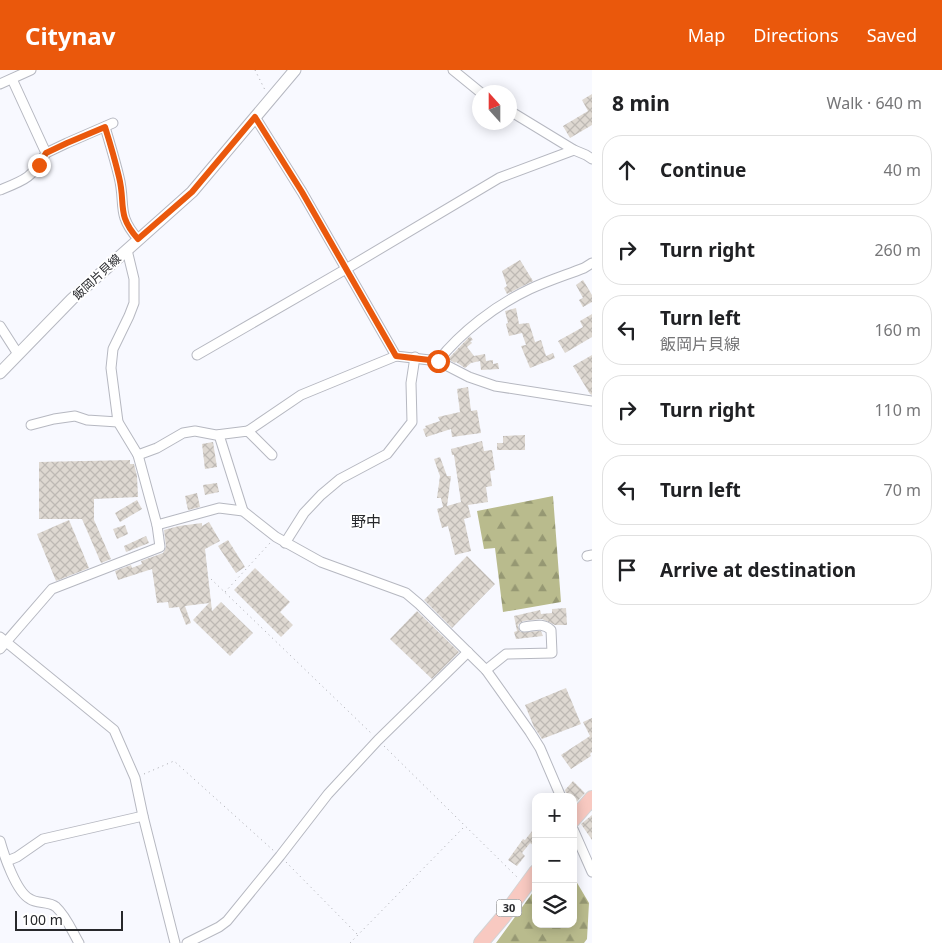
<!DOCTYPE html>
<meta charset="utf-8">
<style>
:root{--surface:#fff;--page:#f2f2f2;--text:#202124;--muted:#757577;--line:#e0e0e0;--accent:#ea580c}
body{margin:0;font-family:"Noto Sans","Noto Sans JP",sans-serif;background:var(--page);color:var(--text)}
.controls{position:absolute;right:15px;bottom:15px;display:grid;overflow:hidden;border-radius:10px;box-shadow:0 2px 12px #0003}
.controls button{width:45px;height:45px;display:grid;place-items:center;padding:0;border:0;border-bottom:1px solid var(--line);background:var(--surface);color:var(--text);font:25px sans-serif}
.compass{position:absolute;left:472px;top:15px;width:45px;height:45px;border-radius:50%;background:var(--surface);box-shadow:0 2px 12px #0003;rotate:339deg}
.scale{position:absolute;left:15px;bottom:12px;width:108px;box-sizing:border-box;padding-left:5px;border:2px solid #27282b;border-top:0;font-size:14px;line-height:18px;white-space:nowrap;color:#27282b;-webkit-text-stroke:4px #fff;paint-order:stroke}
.stop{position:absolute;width:15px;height:15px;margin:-11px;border:4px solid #ea580c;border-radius:50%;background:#fff}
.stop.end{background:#ea580c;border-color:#fff;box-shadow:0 1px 5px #0008}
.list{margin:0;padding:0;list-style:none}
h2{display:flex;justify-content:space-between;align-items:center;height:65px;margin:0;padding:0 20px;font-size:21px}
h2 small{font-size:16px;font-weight:400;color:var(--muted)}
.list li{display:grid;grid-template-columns:32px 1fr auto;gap:15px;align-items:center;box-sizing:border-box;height:70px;margin:0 10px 10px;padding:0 10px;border:1px solid var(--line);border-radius:20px}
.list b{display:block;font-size:19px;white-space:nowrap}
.list p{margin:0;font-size:16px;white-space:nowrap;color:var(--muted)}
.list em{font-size:16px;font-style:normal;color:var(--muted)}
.icon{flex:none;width:28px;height:28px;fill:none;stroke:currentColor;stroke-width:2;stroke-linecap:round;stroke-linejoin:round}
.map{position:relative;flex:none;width:592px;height:873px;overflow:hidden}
header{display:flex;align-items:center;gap:30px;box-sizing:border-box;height:70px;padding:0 25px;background:var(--accent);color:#fff}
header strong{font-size:24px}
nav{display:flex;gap:28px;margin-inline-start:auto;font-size:18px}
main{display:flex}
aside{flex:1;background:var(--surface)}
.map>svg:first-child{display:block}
.forest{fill:url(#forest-firs)}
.building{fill:url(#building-cross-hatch)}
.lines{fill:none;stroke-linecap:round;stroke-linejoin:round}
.minor-casing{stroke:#b6b8c1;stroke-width:11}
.secondary-casing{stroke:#b6b8c1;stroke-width:13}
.primary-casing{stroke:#d4d4d5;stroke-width:16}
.path{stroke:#a6a7ac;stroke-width:1;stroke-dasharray:1 4;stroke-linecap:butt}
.minor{stroke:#fff;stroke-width:9}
.secondary{stroke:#fff;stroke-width:11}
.primary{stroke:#f8c9c1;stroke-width:14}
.route{stroke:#ea580c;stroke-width:6}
.labels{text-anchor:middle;stroke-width:4;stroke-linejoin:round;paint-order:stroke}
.shield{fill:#fff;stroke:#68686b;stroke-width:1}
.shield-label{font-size:11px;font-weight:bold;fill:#27282b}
.street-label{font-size:12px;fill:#27282b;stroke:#fff}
.quarter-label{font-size:15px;fill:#27282b;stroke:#fff}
</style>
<header>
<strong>Citynav</strong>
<nav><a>Map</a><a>Directions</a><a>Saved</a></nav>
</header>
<main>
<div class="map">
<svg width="592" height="873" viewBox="0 0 592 873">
<defs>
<pattern id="forest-firs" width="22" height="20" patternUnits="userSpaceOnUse" patternTransform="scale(1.25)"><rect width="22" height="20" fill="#b9bb8d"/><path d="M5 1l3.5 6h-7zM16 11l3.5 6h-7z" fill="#969873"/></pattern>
<pattern id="building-cross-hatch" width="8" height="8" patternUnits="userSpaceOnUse" patternTransform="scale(1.25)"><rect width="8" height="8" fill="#ded8d1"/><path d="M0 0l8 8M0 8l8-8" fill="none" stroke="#beb9b4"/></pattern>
</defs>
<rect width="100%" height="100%" fill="#f8f9ff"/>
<g class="forest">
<polygon points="553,426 561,532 503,542 495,478 484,479 477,441"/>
<polygon points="573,806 589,833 587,869 584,873 496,873 536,818 536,854 573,854"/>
</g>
<g class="building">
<polygon points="592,24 592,55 570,68 563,56 588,41 582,30"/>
<polygon points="520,190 533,211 507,224 504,218 507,216 502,201"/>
<polygon points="583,210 592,225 592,232 583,237 579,230 583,228 576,215"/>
<polygon points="516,238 519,254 529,253 535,272 541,270 546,286 553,283 555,288 530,298 521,276 526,275 522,263 509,266 506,254 508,253 505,241"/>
<polygon points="592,244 592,267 565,283 558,271 583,257 580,251"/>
<polygon points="470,266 473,270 470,271 472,273 467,277 474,286 485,284 486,291 493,290 493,294 498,293 499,299 481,300 480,291 471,293 465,298 456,292 455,293 448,289"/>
<polygon points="592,285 592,325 590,324 573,296"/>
<polygon points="468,317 471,341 477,340 481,363 452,367 451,359 426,367 423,359 426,358 425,356 440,351 438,347 460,342 457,319"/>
<polygon points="525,365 525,380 497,380 497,373 503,373 503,366"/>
<polygon points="482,371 484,381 492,380 495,400 490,401 492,416 486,417 488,432 468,435 471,447 464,449 471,481 455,485 448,456 442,458 437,439 443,437 441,428 437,428 440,406 434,389 440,387 447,406 451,406 447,436 461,432 454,385 452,385 451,379"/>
<polygon points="213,372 217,397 205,399 202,374"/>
<polygon points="130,390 130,394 134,394 137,406 138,427 94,429 94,450 111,489 101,493 82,449 39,449 39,392"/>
<polygon points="217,413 219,422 205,425 203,415"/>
<polygon points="197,423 200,437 188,440 185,426"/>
<polygon points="137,430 142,439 120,452 115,443"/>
<polygon points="69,450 89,498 56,511 37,464"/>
<polygon points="209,452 220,471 205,479 212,541 221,532 253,563 230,586 193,550 209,533 185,536 191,553 186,555 179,537 169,538 168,532 157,533 152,499 118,510 115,501 131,495 132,498 142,494 141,491 163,483 166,477 164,460 179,456 202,453 202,456"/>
<polygon points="125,455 128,464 117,469 113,459"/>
<polygon points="146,466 149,473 126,482 124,476"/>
<polygon points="228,470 245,497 236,503 218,476"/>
<polygon points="467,486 495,514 452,558 424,530"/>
<polygon points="255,498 290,532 280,542 293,555 281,567 234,520"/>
<polygon points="566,538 567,555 555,555 542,549 523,551 518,555 519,560 521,562 541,561 543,566 516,569 514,562 517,561 514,546 540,540 541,544 552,543 552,539"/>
<polygon points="417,541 459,582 432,609 390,569"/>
<polygon points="566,618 581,654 542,669 534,657 525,635"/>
<polygon points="592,648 592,682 590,684 591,686 571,699 561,685 590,666 583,652"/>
<polygon points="573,711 585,723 573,736 573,727 567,727 565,720"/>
<polygon points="592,745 592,770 581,754"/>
<polygon points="536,756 536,777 530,773 522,783 525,786 517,796 508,790 523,769 525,770"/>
</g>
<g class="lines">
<g class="minor-casing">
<g id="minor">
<polyline points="453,0 480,22"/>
<polyline points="0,14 31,0"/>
<polyline points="510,41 574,80 586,85 592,89"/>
<polyline points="255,47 302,122 396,286 438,291 469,307 495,316 592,331"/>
<path d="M105 57C110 74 115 90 119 107 126 135 116 144 138 169"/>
<polyline points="46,83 67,73 113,53"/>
<path d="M0 120C25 110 32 108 46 83L12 9"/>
<polyline points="0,256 18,284"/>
<polyline points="197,285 346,199 499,108 574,80"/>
<path d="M438 291C461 262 496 235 530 219 547 211 566 205 584 198L592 193"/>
<polyline points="31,355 54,349 75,346 87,350 118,352"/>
<polyline points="248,361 301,325 396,286"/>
<polyline points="219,365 243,441"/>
<polyline points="138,385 157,378 183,363 195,361 216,365 248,361 272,385"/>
<polyline points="157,455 219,438 243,441 276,467 321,492 406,523 419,534 486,600 530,662 540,678 561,727"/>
<polyline points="285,473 304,443 321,425 340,409 387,384 412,352 411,313 415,287"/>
<polyline points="587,486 592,485"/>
<polyline points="0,567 114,660 135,708 143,746 175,873"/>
<polyline points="0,579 52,519 160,477 157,455 138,385 118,352 111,298 113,279 129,246 134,233 134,209 127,180"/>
<path d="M486 600 506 584 552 583 551 560C542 552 535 556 524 557"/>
<polyline points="573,759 592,802"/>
<path d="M0 771C4 785 16 822 30 829 37 834 49 831 56 837 66 846 72 861 79 873"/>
<polyline points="7,791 17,787 43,769 143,746"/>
<polyline points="187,873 219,857 227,851 280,786 328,724 378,670 468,582"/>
</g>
</g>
<g class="secondary-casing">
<polyline id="secondary" points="0,303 72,229 192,122 295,0"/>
</g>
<g class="primary-casing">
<g id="primary">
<polyline points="573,750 592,728"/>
<polyline points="481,873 503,847 536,802"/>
</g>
</g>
<g class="path">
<polyline points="255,0 266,22"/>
<polyline points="211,509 372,664"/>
<polyline points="225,522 270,473"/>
<polyline points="384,676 518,808"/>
<polyline points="144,704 174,691 274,781"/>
<polyline points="286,792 358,865"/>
<polyline points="350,873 465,756"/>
</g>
<use href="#minor" class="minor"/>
<use href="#secondary" class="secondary"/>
<use href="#primary" class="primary"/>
</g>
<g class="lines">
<path class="route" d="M39 95 46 83 67 73 105 57C110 73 115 90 119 107 126 135 116 144 138 169L192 122 255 47 302 122 396 286 438 291"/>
</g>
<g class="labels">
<rect class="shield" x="496.5" y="829.5" width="25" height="17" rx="4"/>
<g class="shield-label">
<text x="509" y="842">30</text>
</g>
<g class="street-label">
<text transform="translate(97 207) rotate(-43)" y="4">飯岡片貝線</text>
</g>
<g class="quarter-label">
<text x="366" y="457">野中</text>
</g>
</g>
</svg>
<div class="controls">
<button>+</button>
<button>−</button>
<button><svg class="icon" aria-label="layers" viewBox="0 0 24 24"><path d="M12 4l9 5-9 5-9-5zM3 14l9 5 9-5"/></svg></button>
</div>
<svg class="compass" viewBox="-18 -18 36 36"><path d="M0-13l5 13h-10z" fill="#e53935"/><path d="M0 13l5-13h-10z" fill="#757577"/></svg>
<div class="scale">100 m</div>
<div class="stop" style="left:438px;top:291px"></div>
<div class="stop end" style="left:39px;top:95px"></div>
</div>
<aside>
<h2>8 min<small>Walk · 640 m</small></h2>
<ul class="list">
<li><svg class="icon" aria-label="ahead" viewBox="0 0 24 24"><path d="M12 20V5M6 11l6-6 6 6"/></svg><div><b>Continue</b></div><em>40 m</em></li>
<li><svg class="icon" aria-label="right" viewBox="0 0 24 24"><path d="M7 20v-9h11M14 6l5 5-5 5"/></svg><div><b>Turn right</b></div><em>260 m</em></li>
<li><svg class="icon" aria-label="left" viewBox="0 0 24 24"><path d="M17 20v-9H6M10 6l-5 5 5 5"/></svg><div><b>Turn left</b><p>飯岡片貝線</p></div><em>160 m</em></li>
<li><svg class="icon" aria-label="right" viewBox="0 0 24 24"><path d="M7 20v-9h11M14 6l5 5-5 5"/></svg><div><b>Turn right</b></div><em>110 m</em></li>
<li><svg class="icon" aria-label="left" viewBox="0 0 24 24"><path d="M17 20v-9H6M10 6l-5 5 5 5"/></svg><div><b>Turn left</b></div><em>70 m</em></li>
<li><svg class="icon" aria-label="arrive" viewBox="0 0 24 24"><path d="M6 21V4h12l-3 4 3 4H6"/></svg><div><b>Arrive at destination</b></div></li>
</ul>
</aside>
</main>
